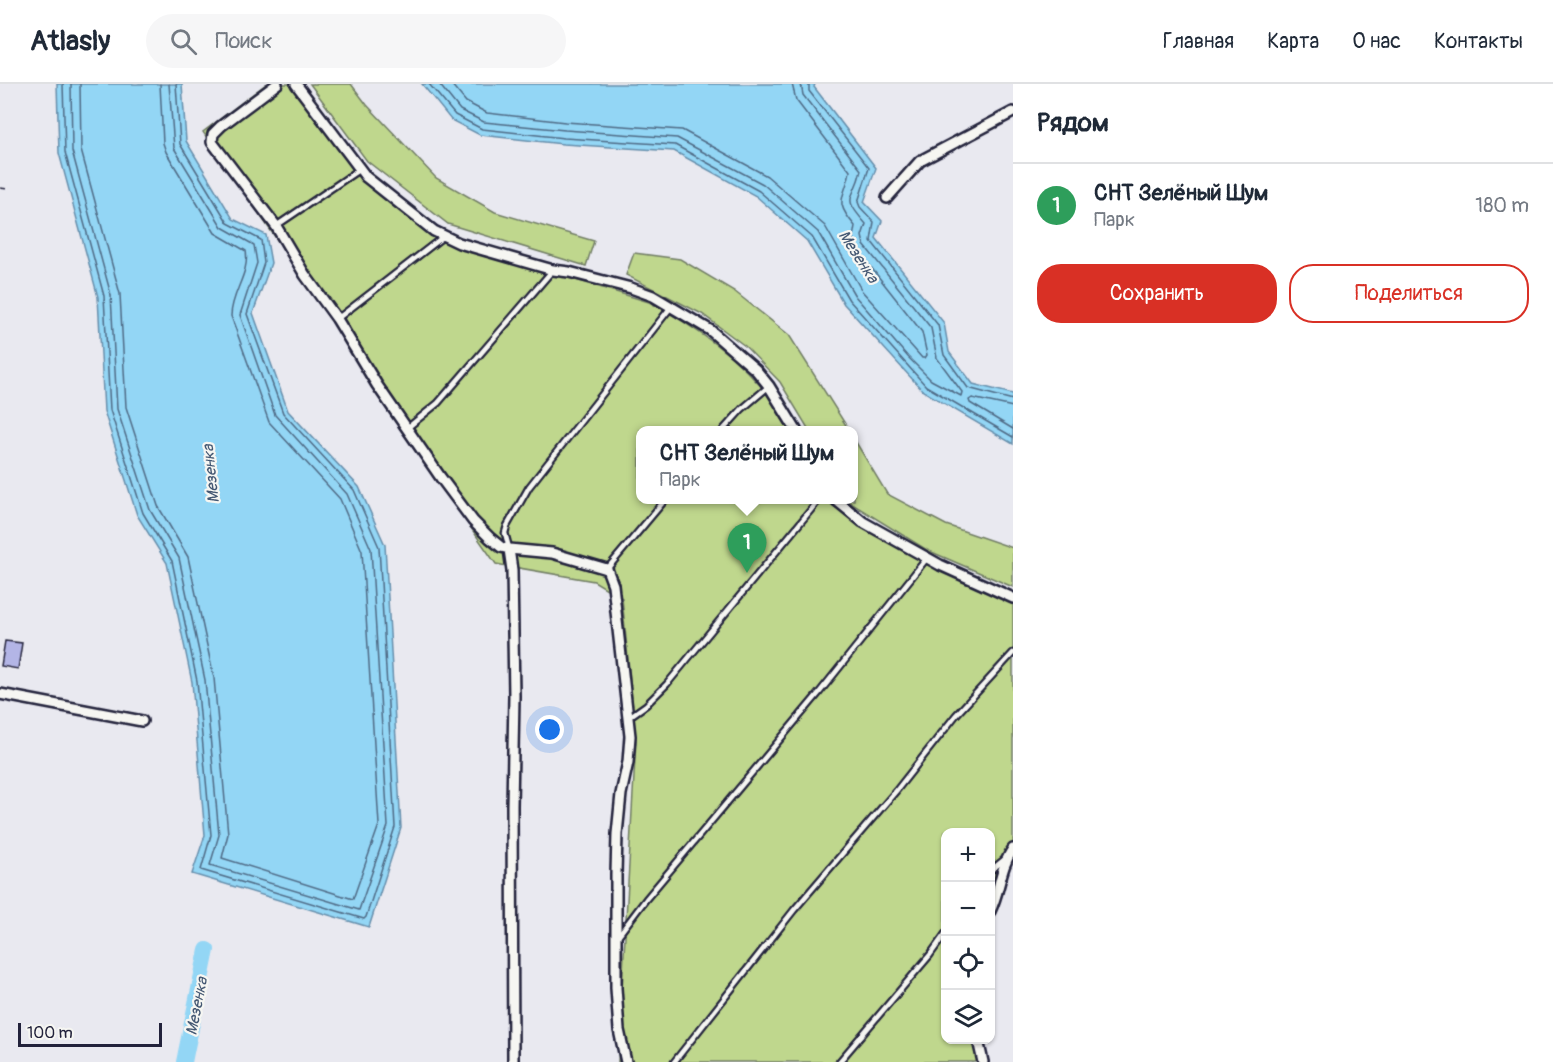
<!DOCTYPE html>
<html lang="ru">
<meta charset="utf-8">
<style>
:root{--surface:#fff;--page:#f6f6f7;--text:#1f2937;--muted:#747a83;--line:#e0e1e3;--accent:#d93025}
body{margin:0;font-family:Pangolin,sans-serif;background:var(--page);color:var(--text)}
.controls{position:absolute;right:18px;bottom:18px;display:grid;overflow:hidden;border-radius:12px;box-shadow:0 2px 4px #0004}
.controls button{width:54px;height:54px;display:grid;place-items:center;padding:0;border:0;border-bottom:2px solid var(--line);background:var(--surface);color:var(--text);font:30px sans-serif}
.scale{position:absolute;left:18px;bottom:15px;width:144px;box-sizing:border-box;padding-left:6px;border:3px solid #22223b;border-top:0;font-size:16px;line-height:21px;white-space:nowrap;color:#22223b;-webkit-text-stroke:4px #f6f6f2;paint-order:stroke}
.you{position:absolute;left:550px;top:646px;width:21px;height:21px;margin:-15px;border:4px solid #fff;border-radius:50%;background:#1a73e8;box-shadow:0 0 0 9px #1a73e833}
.badge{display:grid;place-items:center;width:39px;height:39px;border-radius:50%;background:var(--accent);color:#fff;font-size:20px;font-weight:700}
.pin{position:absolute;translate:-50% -50px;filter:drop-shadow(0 2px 3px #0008)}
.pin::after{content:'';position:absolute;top:32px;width:21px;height:18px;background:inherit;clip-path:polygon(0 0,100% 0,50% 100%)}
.popup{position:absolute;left:636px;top:342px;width:222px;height:78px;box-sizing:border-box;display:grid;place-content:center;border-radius:12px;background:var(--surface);filter:drop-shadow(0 2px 4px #0005);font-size:20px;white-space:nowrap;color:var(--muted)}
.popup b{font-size:22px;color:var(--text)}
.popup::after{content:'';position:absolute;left:50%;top:100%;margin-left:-12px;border:12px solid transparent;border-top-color:var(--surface)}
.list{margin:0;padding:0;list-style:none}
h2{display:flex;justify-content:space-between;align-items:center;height:78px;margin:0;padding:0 24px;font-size:26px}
h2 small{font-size:20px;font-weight:400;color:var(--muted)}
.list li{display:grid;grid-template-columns:39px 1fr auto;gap:18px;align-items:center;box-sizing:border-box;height:84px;padding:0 24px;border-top:2px solid var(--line)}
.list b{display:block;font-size:22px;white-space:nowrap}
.list p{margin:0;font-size:20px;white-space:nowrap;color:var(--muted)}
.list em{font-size:20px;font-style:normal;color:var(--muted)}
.actions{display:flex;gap:12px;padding:18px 24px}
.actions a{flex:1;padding:14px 0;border:2px solid var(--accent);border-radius:24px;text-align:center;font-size:21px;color:var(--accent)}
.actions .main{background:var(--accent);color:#fff}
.icon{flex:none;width:33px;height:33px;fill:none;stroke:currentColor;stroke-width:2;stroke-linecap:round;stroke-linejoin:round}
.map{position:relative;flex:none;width:1013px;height:978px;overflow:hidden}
header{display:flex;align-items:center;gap:36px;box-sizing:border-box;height:84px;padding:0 30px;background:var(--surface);border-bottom:2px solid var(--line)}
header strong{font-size:28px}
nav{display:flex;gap:33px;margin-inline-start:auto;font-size:21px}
.search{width:420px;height:54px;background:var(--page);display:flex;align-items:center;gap:15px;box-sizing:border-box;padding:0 21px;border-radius:33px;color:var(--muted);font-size:22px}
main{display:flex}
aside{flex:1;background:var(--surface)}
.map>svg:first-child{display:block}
.green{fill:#bfd78d;stroke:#707c64;stroke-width:1.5}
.water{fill:#93d6f5;stroke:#668eab;stroke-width:1.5}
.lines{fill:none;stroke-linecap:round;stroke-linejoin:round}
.shore{stroke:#4f6a85;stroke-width:1.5}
.river{stroke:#93d6f5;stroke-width:16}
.building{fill:#b3b5e6;stroke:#22223b;stroke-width:1.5}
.service-casing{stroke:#22223b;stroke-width:9}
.minor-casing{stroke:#22223b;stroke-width:14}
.path{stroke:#22223b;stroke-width:1.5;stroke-dasharray:6 4.5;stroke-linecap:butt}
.service{stroke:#f6f6f2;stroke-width:4.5}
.minor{stroke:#f6f6f2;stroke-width:9}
.labels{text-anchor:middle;stroke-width:4.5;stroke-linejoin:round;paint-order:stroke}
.water-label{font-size:16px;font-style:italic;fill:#445873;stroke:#f6f6f2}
</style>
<header>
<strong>Atlasly</strong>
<div class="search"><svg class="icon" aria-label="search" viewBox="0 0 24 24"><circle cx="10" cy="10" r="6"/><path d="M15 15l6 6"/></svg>Поиск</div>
<nav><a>Главная</a><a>Карта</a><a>О нас</a><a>Контакты</a></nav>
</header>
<main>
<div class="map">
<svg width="1013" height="978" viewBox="0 0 1013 978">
<rect width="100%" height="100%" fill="#e9e9f0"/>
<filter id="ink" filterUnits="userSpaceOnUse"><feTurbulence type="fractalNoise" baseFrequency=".0167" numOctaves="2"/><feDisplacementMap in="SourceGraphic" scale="12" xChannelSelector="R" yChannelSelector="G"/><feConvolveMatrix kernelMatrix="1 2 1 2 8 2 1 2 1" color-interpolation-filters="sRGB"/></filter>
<g filter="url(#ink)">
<g class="green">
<path d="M266 0H300L362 81 433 153 649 218C692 240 742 276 770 314 778 324 783 336 789 346H640V416H829L833 422 928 481 1013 518V774L993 799 991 810 990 748H945V956H975L979 978H618L636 656 622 514 594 497 496 480 391 329 332 236 203 48Z"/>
<polygon points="310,0 351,0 367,21 436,94 495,128 594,157 586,182 448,140 367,77"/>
<polygon points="634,169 680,175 734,207 789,251 849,346 809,346 780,298 745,262 702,230 626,191"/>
<polygon points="854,355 887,410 946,441 1013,464 1013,503 927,466 849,418 848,416 854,416"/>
</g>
<g class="water">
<polygon points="57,0 182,0 186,57 233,135 266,151 271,179 253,229 288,327 359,403 385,461 401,744 369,843 192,790 205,751 192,598 167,479 137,431 104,327 98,213 59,69"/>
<polygon points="422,0 815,0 814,3 876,84 864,118 882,137 876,154 944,239 949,268 973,300 1013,310 1013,360 923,307 844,220 807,157 756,112 674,67 563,60 480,51 451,36"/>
</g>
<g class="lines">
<g class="shore">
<polyline points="63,0 65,68 104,212 110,326 143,429 172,477 197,597 211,751 201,786 364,835 366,833 395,743 379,463 354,406 283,329 247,230 264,179 261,156 228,139 180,60 176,0"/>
<polyline points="71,0 72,67 111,211 117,325 150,426 179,474 205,596 219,751 210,781 359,826 388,742 371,465 347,410 275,331 240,231 257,179 254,161 222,143 174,64 169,0"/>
<path d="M80 0 81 66 120 210 126 323 158 422 188 473 214 594 228 750 222 774 353 815 379 741 362 467 340 415 269 338 231 232C231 209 250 190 246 167L215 149 166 68 163 59 160 0"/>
<polyline points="429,0 455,31 482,45 564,54 675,61 759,107 812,153 849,216 926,302 1013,353"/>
<path d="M439 0 460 26 484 38 565 46 677 54 763 100 818 148 855 212 908 273 931 296 961 312 962 308 937 274 931 244 864 161 862 152 866 140C840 111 854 118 861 86L803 11 801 0"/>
<path d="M451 0 466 18 487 29 565 38 682 46 767 92 825 142 862 207 915 266 922 274H925L927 271 922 248 855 163 853 154 855 142C832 115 845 116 850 87L796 16 792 0"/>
<polyline points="809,0 809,7 869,84 858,118 860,123 874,138 871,157 938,241 944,271 968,304 1013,316"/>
<polyline points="1013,323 972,314 969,316 970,319 1013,345"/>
</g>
<polyline class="river" points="184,978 207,866"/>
</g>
<polygon class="building" points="5,557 22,559 18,585 1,582"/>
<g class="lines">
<g class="service-casing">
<g id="service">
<polyline points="276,142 360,85"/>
<polyline points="337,235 444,152"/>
<polyline points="406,345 438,319 552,187"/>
<polyline points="723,346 742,325 768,303"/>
<polyline points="509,464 505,449 507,442 529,403 671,223"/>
<polyline points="607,485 665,416"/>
<polyline points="629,633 646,621 667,600 819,416"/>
<polyline points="990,787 1005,775"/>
<polyline points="618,852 646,815 819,609 927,474"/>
<polyline points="674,978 794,826 896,707 956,631 1013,569"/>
<polyline points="839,978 930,871 945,850"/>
</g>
</g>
<g class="minor-casing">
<g id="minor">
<polyline points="277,0 221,42 213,50 212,58 276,142 305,191 337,235 377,301 441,394 473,437 490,454 501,463 509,465 512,486 514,612 512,722 513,978"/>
<polyline points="296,0 366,93 434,147 459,159 553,186 569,188 631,204 653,212 710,246 756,286 769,302 796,346"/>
<polyline points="887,114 920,77 1013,28"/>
<polyline points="836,416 863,438 940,481 1013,514"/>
<polyline points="509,465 552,469 607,485 613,501 630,652 628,678 621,710 617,750 616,790 616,904 619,946 626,978"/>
<polyline points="0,610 142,637"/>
<path d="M990 827C1000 807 1000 783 1013 765"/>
<polyline points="978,956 983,978"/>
</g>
</g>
<polyline class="path" points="0,104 9,105"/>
<use href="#service" class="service"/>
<use href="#minor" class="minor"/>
</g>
</g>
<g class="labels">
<g class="water-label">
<text transform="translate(859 172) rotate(57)" y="6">Мезенка</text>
<text transform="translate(210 390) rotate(-96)" y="6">Мезенка</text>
<text transform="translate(196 922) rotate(-79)" y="6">Мезенка</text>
</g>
</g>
</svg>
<div class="controls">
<button>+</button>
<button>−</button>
<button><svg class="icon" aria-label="locate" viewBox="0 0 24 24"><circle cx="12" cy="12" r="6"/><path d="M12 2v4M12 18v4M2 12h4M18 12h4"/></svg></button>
<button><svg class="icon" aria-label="layers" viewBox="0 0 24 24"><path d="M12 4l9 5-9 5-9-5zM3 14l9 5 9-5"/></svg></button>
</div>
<div class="scale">100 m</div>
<div class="you"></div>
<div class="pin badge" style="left:747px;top:489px;background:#2e9e5b">1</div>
<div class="popup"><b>СНТ Зелёный Шум</b>Парк</div>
</div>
<aside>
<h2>Рядом<small></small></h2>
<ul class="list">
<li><span class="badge" style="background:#2e9e5b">1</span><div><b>СНТ Зелёный Шум</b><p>Парк</p></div><em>180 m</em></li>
</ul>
<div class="actions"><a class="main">Сохранить</a><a>Поделиться</a></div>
</aside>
</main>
